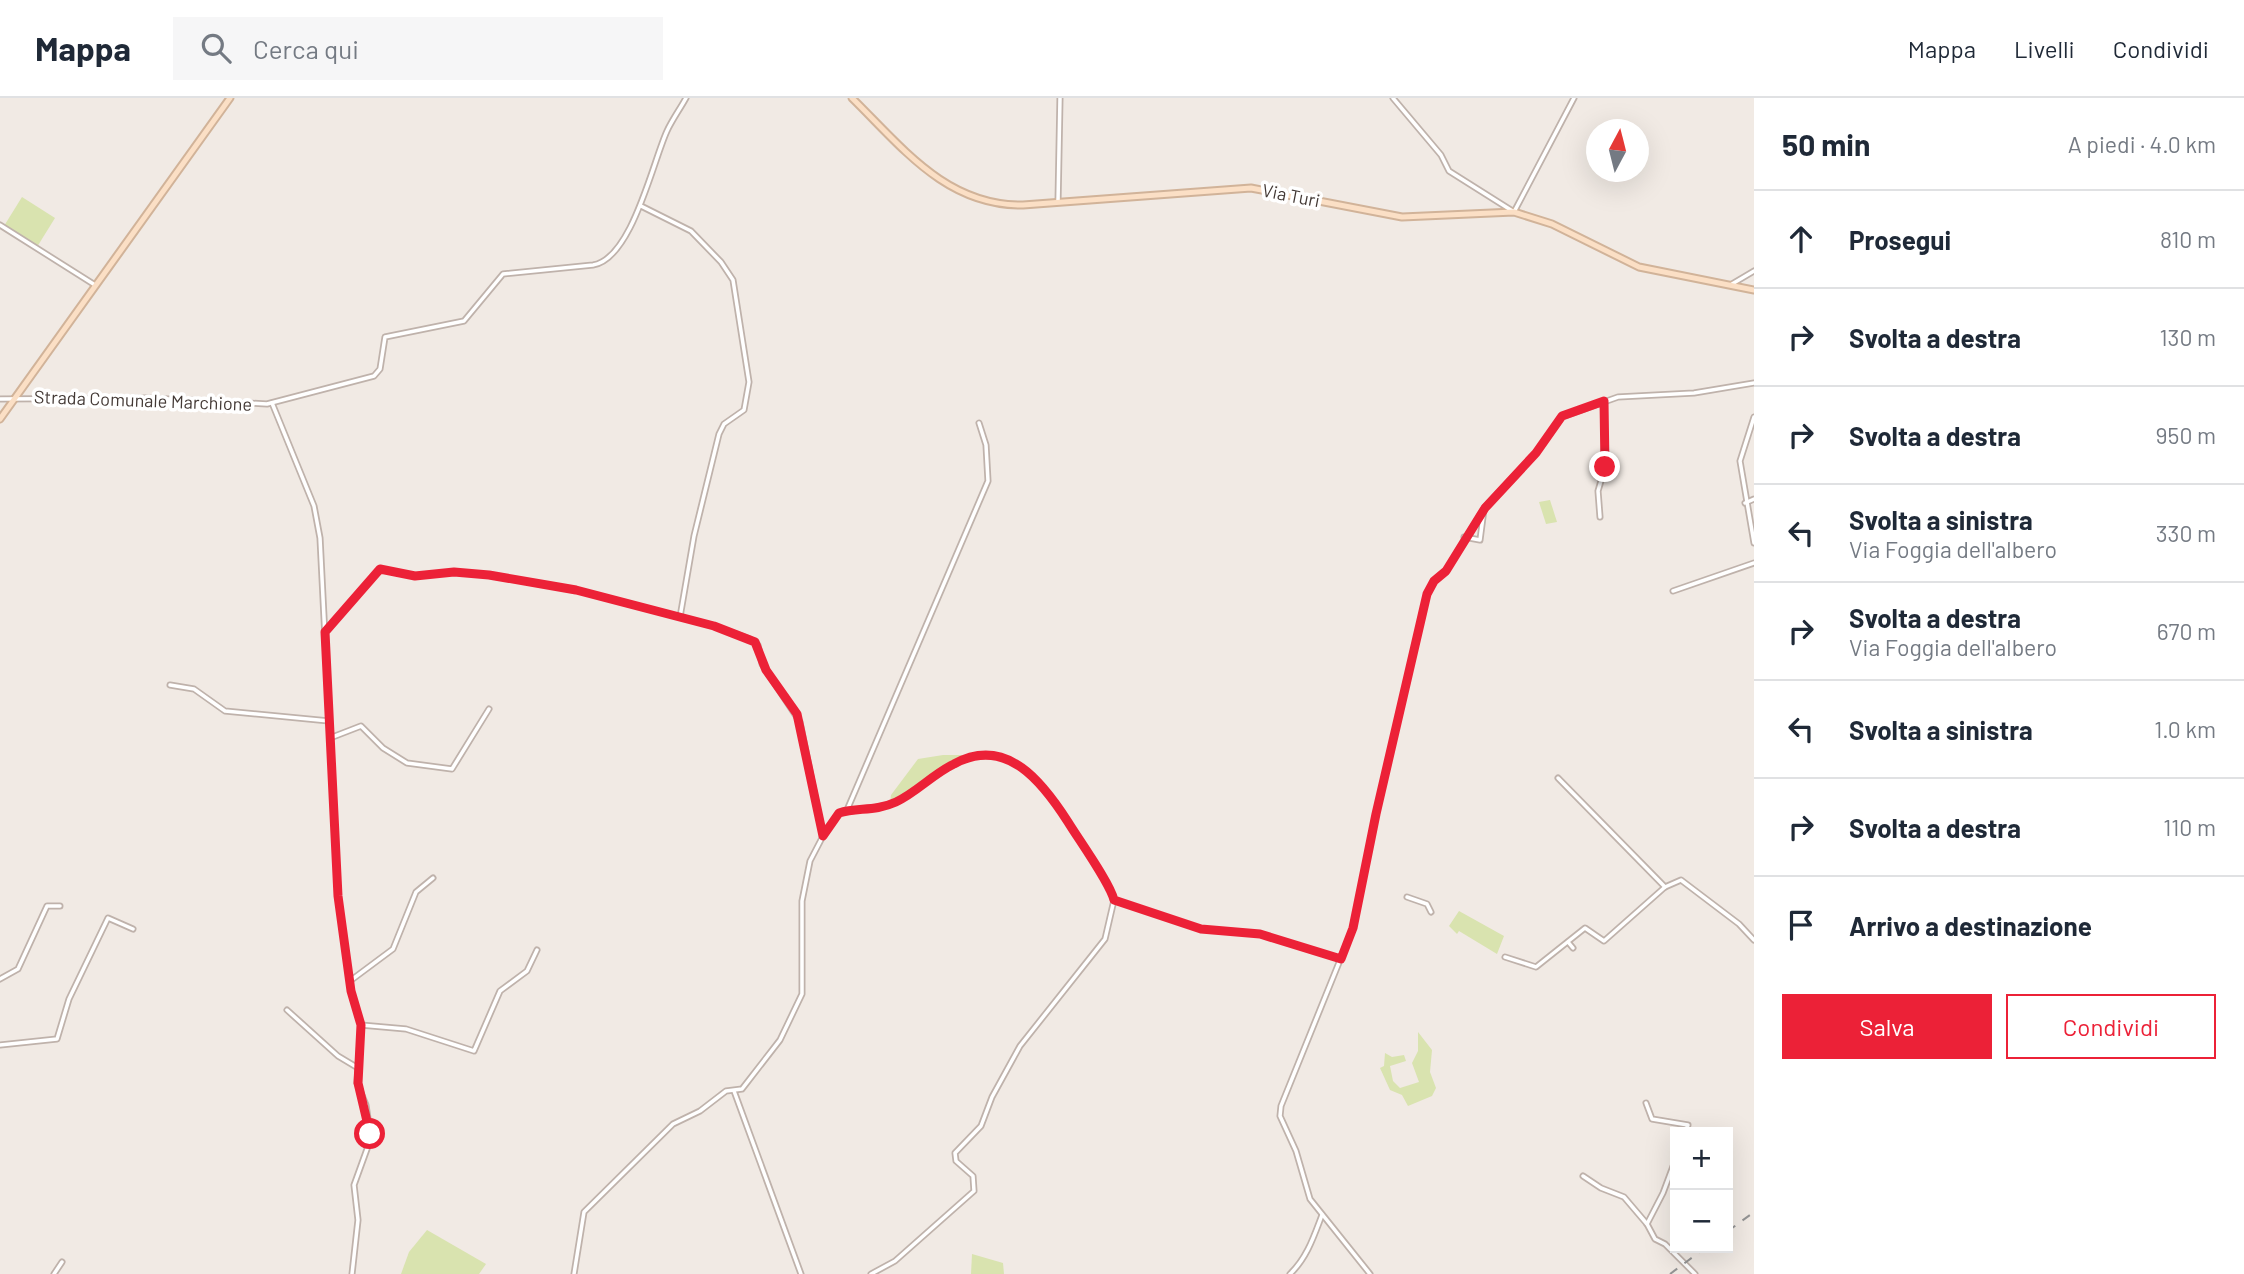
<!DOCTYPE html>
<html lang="it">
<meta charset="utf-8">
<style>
:root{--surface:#fff;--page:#f6f6f7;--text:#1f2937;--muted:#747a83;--line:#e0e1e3;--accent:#ec2137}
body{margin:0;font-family:Barlow,sans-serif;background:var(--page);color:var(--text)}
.controls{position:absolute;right:21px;bottom:21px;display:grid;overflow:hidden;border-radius:0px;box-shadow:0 7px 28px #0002}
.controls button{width:63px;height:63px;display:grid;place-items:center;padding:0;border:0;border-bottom:2px solid var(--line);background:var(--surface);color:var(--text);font:35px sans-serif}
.compass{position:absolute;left:1586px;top:21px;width:63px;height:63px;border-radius:50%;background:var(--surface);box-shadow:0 7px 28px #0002;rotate:7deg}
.stop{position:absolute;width:21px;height:21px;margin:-16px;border:5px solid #ec2137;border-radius:50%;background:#fff}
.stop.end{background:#ec2137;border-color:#fff;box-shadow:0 2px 7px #0008}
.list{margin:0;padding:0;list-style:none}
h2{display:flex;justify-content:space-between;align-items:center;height:91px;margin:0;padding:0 28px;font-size:30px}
h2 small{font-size:23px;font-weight:400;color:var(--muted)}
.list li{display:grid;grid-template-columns:46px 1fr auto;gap:21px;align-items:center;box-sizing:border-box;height:98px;padding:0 28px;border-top:2px solid var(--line)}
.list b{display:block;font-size:26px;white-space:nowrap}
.list p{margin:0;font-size:23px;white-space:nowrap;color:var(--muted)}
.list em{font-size:23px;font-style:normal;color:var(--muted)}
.actions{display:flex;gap:14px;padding:21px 28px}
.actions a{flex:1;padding:16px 0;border:2px solid var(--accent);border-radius:0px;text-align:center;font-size:24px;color:var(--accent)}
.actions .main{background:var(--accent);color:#fff}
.icon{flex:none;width:38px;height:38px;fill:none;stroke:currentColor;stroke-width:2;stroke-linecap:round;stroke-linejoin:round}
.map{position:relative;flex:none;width:1754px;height:1176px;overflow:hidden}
header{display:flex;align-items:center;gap:42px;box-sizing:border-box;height:98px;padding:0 35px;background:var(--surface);border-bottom:2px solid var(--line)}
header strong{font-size:33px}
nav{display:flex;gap:38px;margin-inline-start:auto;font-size:24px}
.search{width:490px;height:63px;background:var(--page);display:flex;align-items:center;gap:18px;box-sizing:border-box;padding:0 24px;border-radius:0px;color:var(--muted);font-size:26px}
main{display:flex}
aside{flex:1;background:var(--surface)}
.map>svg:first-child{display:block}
.green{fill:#d9e3af}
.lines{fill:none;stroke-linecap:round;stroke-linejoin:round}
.street-casing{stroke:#bfb2ab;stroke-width:7}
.secondary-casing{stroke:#d1b399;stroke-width:9}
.street{stroke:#fff;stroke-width:3.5}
.secondary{stroke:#fbdfc5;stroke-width:5}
.rail{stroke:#949494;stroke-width:2;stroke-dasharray:9 9;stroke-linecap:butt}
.route{stroke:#ec2137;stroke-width:9}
.labels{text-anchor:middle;stroke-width:7;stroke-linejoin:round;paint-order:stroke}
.street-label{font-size:18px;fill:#433935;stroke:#fff}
</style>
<header>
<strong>Mappa</strong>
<div class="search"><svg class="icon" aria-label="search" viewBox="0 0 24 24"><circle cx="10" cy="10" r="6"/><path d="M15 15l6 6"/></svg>Cerca qui</div>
<nav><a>Mappa</a><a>Livelli</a><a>Condividi</a></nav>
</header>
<main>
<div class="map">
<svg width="1754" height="1176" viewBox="0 0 1754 1176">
<rect width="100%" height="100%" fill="#f1eae4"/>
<g class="green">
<polygon points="22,99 55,120 37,149 4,128"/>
<polygon points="1550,402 1557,424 1546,426 1539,404"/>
<polygon points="943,657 962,657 961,662 890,706 891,697 918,661"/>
<polygon points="1459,813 1504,838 1497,856 1459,833 1457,836 1449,828"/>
<polygon points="1418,934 1432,952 1430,974 1436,990 1432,998 1408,1008 1402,997 1390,992 1380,970 1384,968 1385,955 1392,959 1404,957 1406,963 1390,968 1393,983 1400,990 1419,984 1412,965 1418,953"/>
<polygon points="427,1132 486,1166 479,1176 401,1176 409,1154"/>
<polygon points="972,1156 1003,1165 1004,1176 971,1176"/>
</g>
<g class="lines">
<g class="street-casing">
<g id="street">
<polyline points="1393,0 1441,57 1449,73 1514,114 1574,0"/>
<polyline points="1058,104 1060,0"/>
<polyline points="641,108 691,133 721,164 733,182 749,284 744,312 724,326 719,336 694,438 680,519"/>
<polyline points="0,127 95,187"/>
<polyline points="1732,186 1754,173"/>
<path d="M0 301 149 300 267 306 374 278 380 271 385 239 464 223 503 176 593 167C632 161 653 63 667 33 672 22 680 11 686 0"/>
<polyline points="272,305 314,408 320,440 338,798 351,893 361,927 357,985 366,1007 371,1040 354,1087 358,1122 352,1176"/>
<polyline points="1754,319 1740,363 1754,445"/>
<polyline points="1745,405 1754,401"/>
<polyline points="1600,419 1598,393 1605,369 1604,303"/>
<polyline points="1464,439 1480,442 1484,411"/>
<polyline points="1673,493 1754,465"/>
<polyline points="325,534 380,471 415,478 454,474 489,477 576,492 714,528 750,541 758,547 762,566 800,624 823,738 810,763 802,803 802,896 780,942 742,991 726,993 700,1013 673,1026 584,1114 574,1176"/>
<polyline points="170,587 194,591 225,613 329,623"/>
<polyline points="330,640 361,628 383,650 407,665 452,671 489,611"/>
<polyline points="1558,680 1665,789"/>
<polyline points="847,712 988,383 986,347 979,325"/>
<path d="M823 737 839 715C858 709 875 713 896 704 917 694 933 676 954 666 1007 637 1043 686 1068 724 1080 742 1109 784 1114 802L1201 831 1260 836 1341 861"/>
<polyline points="1407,799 1427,806 1431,814"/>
<polyline points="1568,844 1573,850"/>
<polyline points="1505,859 1536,869 1585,830 1604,843 1665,789 1681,782 1739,826 1754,842"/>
<polyline points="0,881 18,871 47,808 60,808"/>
<polyline points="350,883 393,851 416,794 433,780"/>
<polyline points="287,912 338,958 358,970"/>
<polyline points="361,927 406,931 474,953 500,893 527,873 537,852"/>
<polyline points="0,947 57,941 69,901 108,820 133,831"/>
<polyline points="734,993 801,1176"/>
<polyline points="1646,1005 1652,1021 1688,1027 1685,1034"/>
<polyline points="1583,1078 1601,1090 1624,1099 1647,1126 1655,1141 1665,1146 1695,1176"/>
<polyline points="1647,1126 1663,1095 1675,1063"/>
<polyline points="54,1176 62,1164"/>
<polyline points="871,1176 895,1163 974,1093 973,1078 956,1063 955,1055 981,1028 992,999 1020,948 1105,841 1114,802"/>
<path d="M1290 1176C1307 1160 1314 1138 1322 1117"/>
<polyline points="1370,1176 1310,1101 1296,1053 1280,1018 1281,1008 1353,830 1376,716 1427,496 1434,483 1446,473 1485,409 1536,355 1562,319 1618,299 1694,295 1754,285"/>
</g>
</g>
<g class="secondary-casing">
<g id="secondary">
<path d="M852 0C902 49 946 108 1023 107L1251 90 1402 119 1514 114 1552 126 1639 169 1754 192"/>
<polyline points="0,321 230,0"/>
</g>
</g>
<use href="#street" class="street"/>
<use href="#secondary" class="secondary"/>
<g class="rail">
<polyline points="1728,1133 1754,1114"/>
<polyline points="1670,1176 1705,1150"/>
</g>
</g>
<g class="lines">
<path class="route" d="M370 1036 358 985 361 927 351 893 338 798 325 534 380 471 415 478 454 474 489 477 576 492 714 528 755 544 766 572 797 616 823 738 839 715C858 709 874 714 896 704 917 694 933 676 954 666 1007 637 1043 685 1068 724 1079 742 1110 785 1114 802L1201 831 1260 836 1341 861 1353 830 1376 716 1427 496 1434 483 1446 473 1485 410 1536 355 1562 318 1604 303 1605 369"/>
</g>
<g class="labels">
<g class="street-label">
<text transform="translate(1291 98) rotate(11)" y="6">Via Turi</text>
<text transform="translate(143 303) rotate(2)" y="6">Strada Comunale Marchione</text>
</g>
</g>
</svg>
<div class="controls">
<button>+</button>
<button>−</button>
</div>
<svg class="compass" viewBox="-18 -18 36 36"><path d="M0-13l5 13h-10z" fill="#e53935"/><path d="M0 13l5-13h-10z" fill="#747a83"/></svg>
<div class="stop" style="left:370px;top:1036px"></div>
<div class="stop end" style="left:1605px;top:369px"></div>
</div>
<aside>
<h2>50 min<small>A piedi · 4.0 km</small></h2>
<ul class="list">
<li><svg class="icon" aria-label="ahead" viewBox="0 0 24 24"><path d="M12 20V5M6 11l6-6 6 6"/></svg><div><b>Prosegui</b></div><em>810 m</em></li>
<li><svg class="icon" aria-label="right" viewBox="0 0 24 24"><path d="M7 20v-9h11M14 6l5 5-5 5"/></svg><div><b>Svolta a destra</b></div><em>130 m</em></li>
<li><svg class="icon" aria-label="right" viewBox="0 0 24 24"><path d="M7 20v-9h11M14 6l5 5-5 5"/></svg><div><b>Svolta a destra</b></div><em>950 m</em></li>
<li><svg class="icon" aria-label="left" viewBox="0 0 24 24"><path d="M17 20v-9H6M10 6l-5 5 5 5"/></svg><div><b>Svolta a sinistra</b><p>Via Foggia dell'albero</p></div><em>330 m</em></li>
<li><svg class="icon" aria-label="right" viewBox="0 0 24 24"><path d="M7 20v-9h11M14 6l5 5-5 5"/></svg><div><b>Svolta a destra</b><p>Via Foggia dell'albero</p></div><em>670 m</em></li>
<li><svg class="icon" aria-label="left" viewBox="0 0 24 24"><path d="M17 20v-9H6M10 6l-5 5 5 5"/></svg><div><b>Svolta a sinistra</b></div><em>1.0 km</em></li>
<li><svg class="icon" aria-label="right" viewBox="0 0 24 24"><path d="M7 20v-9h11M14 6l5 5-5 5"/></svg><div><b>Svolta a destra</b></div><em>110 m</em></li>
<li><svg class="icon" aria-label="arrive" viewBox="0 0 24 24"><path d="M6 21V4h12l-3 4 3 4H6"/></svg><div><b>Arrivo a destinazione</b></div></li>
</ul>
<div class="actions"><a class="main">Salva</a><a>Condividi</a></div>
</aside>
</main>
